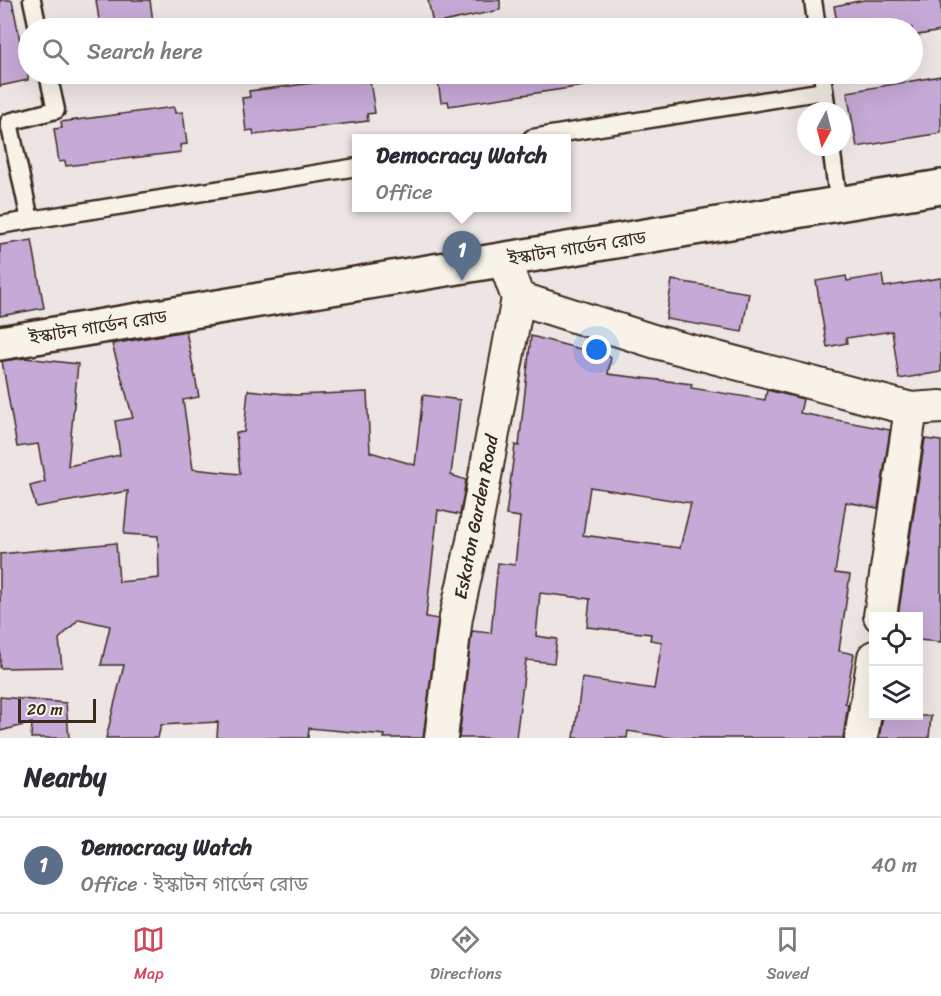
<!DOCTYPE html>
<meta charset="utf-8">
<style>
:root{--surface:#fff;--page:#f7f7f7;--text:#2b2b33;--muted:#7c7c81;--line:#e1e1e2;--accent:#d1495b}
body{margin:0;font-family:Sriracha,"Noto Sans Bengali",sans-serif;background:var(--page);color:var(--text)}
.controls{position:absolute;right:18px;bottom:18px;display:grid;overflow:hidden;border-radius:0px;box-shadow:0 6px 24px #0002}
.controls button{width:54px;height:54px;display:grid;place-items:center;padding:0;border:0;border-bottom:2px solid var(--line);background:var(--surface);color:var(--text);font:30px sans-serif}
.compass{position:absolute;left:797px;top:102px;width:54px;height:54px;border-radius:50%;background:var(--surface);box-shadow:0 6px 24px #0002;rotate:187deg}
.scale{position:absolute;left:18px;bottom:15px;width:78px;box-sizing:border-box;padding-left:6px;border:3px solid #3b2a1e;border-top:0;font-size:16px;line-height:21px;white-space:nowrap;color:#3b2a1e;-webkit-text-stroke:4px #f7f3e8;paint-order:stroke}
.you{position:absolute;left:597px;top:350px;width:21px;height:21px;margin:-15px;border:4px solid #fff;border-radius:50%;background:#1a73e8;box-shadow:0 0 0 9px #1a73e833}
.badge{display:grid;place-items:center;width:39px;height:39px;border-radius:50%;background:var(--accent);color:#fff;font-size:20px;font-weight:700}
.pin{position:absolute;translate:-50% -50px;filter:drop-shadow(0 2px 3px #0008)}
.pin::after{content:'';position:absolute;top:32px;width:21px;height:18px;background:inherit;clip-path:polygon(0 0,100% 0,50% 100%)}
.popup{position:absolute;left:352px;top:134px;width:219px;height:78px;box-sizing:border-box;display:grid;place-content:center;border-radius:0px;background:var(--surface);filter:drop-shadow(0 2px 4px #0005);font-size:20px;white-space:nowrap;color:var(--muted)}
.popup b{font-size:22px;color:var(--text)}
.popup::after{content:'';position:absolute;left:50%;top:100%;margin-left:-12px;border:12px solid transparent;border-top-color:var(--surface)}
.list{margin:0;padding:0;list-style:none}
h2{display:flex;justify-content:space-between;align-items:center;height:78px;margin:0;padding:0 24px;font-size:26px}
h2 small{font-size:20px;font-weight:400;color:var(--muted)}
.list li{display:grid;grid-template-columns:39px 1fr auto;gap:18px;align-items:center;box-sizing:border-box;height:96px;padding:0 24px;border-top:2px solid var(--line)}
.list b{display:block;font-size:22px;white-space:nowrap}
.list p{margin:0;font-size:20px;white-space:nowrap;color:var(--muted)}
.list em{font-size:20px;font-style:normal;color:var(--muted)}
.icon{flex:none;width:33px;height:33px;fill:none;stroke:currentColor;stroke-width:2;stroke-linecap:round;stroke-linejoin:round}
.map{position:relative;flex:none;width:941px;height:738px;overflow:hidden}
.search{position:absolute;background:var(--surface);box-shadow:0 6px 24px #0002;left:18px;right:18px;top:18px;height:66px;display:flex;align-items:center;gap:15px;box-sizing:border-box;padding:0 21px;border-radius:33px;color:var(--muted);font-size:22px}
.sheet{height:174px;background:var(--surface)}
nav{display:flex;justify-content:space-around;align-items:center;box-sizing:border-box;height:84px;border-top:2px solid var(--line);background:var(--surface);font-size:16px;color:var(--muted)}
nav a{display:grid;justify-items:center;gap:3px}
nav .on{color:var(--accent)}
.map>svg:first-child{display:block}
.building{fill:#c5a9d6;stroke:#3b2a1e;stroke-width:1.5;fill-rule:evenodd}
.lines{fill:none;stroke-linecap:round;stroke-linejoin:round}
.lane-casing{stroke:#3b2a1e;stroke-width:21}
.street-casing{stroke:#3b2a1e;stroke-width:36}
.secondary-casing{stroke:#3b2a1e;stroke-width:38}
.lane{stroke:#f7f3e8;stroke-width:16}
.street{stroke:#f7f3e8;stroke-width:32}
.secondary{stroke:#f7f3e8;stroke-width:33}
.labels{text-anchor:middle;stroke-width:4.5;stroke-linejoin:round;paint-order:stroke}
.street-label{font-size:18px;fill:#3b2a1e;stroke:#f7f3e8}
</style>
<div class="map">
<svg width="941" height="738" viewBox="0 0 941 738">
<rect width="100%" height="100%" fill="#ede4e4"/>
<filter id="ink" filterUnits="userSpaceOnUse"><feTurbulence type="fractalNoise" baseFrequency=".0167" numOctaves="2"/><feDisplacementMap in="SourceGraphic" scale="12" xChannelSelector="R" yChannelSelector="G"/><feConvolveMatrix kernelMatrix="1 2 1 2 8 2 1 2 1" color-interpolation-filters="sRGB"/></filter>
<g filter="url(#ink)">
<g class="building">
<polygon points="0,0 12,0 23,56 28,54 28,80 0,86"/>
<polygon points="96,0 150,0 153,22 125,27 125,22 100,26"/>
<polygon points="428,0 500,0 500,10 433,24"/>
<polygon points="864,0 941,0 941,31 912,36 912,28 838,28 834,6"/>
<polygon points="437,74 582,74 583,86 449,106 448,101 441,102"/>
<polygon points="941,76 941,133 857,147 847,92"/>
<polygon points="362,77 362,82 370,81 375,113 367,114 368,121 254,135 253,130 246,131 242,98 250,97 249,91"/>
<polygon points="174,107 175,113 183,112 187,144 180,145 181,152 66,166 65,161 59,162 54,129 62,128 61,122"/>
<polygon points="32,240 44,308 0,316 0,245"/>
<polygon points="882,275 884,287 941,278 941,372 899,379 892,331 846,338 847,343 827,347 816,281 846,276 847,281"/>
<polygon points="672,280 749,293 742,332 666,319"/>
<polygon points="186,331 199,397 183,400 193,469 240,474 236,433 244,432 248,390 295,395 367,392 370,452 415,465 423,395 460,400 451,475 466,480 460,515 438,510 426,617 438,619 423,738 384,738 385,735 309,728 308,738 217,738 218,722 161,725 158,738 106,738 124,665 101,665 110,626 79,619 59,639 62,667 0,668 0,554 116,543 119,582 159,578 158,536 124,534 128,491 36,507 30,486 45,482 38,444 17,447 2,361 25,358 78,364 68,466 120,455 115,421 133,418 112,344"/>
<path d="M531 336 611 357 608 374 692 384 691 388 765 400 767 390 803 399 800 413 890 430 878 508 846 502 835 573 850 575 839 651 854 654 845 703 848 704 843 738H672L628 731 627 738H574L582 678 654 689 662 642 650 640 651 634 587 627 590 599 540 593 536 636 557 639 554 663 526 660 516 738H459L472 631 491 633 498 563 515 565 520 517 506 515 515 445 519 446ZM590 487 691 503 680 548 583 535Z"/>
<polygon points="925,439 941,441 941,642 918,640 918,616 898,616"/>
<polygon points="0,697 66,703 69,738 31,738 32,723 0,731"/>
<polygon points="883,716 931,716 929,738 879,738"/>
</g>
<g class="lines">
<g class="lane-casing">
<g id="lane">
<polyline points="32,0 38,28"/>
<polyline points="813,0 817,28"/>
<polyline points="822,74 827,111"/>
<polyline points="532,138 824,91"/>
<polyline points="831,147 839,205"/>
<polyline points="30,220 9,122 56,110 48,74"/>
<polyline points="0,225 357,167"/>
</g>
</g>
<g class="street-casing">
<g id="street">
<polyline points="518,298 656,342 911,409 941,407"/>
<polyline points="880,616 911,409"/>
<polyline points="441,738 456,617 473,541 518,298 504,260"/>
<polyline points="861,738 874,657"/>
</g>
</g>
<g class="secondary-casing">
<polyline id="secondary" points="0,343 941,187"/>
</g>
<use href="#lane" class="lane"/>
<use href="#street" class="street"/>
<use href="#secondary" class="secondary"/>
</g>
</g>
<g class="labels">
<g class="street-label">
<text transform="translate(577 248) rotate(-9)" y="6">ইস্কাটন গার্ডেন রোড</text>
<text transform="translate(98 327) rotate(-9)" y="6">ইস্কাটন গার্ডেন রোড</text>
<text transform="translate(476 517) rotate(-79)" y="6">Eskaton Garden Road</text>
</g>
</g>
</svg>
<div class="controls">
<button><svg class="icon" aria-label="locate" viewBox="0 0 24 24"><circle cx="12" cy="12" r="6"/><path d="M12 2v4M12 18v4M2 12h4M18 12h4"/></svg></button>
<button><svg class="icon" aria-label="layers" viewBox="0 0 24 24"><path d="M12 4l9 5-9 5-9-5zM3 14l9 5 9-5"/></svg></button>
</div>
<svg class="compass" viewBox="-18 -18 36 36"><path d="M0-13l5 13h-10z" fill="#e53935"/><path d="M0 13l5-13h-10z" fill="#7c7c81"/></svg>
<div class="scale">20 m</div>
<div class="you"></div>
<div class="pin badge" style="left:462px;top:281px;background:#5c6f8a">1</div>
<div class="popup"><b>Democracy Watch</b>Office</div>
<div class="search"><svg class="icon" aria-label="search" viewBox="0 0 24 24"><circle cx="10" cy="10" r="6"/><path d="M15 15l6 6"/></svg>Search here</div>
</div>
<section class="sheet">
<h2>Nearby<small></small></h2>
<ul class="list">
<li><span class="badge" style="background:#5c6f8a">1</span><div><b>Democracy Watch</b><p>Office · ইস্কাটন গার্ডেন রোড</p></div><em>40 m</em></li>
</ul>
</section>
<nav>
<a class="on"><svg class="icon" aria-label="map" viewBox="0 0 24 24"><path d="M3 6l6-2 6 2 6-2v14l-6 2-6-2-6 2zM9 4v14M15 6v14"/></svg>Map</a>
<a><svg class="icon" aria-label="directions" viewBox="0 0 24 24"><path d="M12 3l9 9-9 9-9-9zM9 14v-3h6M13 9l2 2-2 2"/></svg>Directions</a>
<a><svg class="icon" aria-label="saved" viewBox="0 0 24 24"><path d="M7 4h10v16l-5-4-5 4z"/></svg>Saved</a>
</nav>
